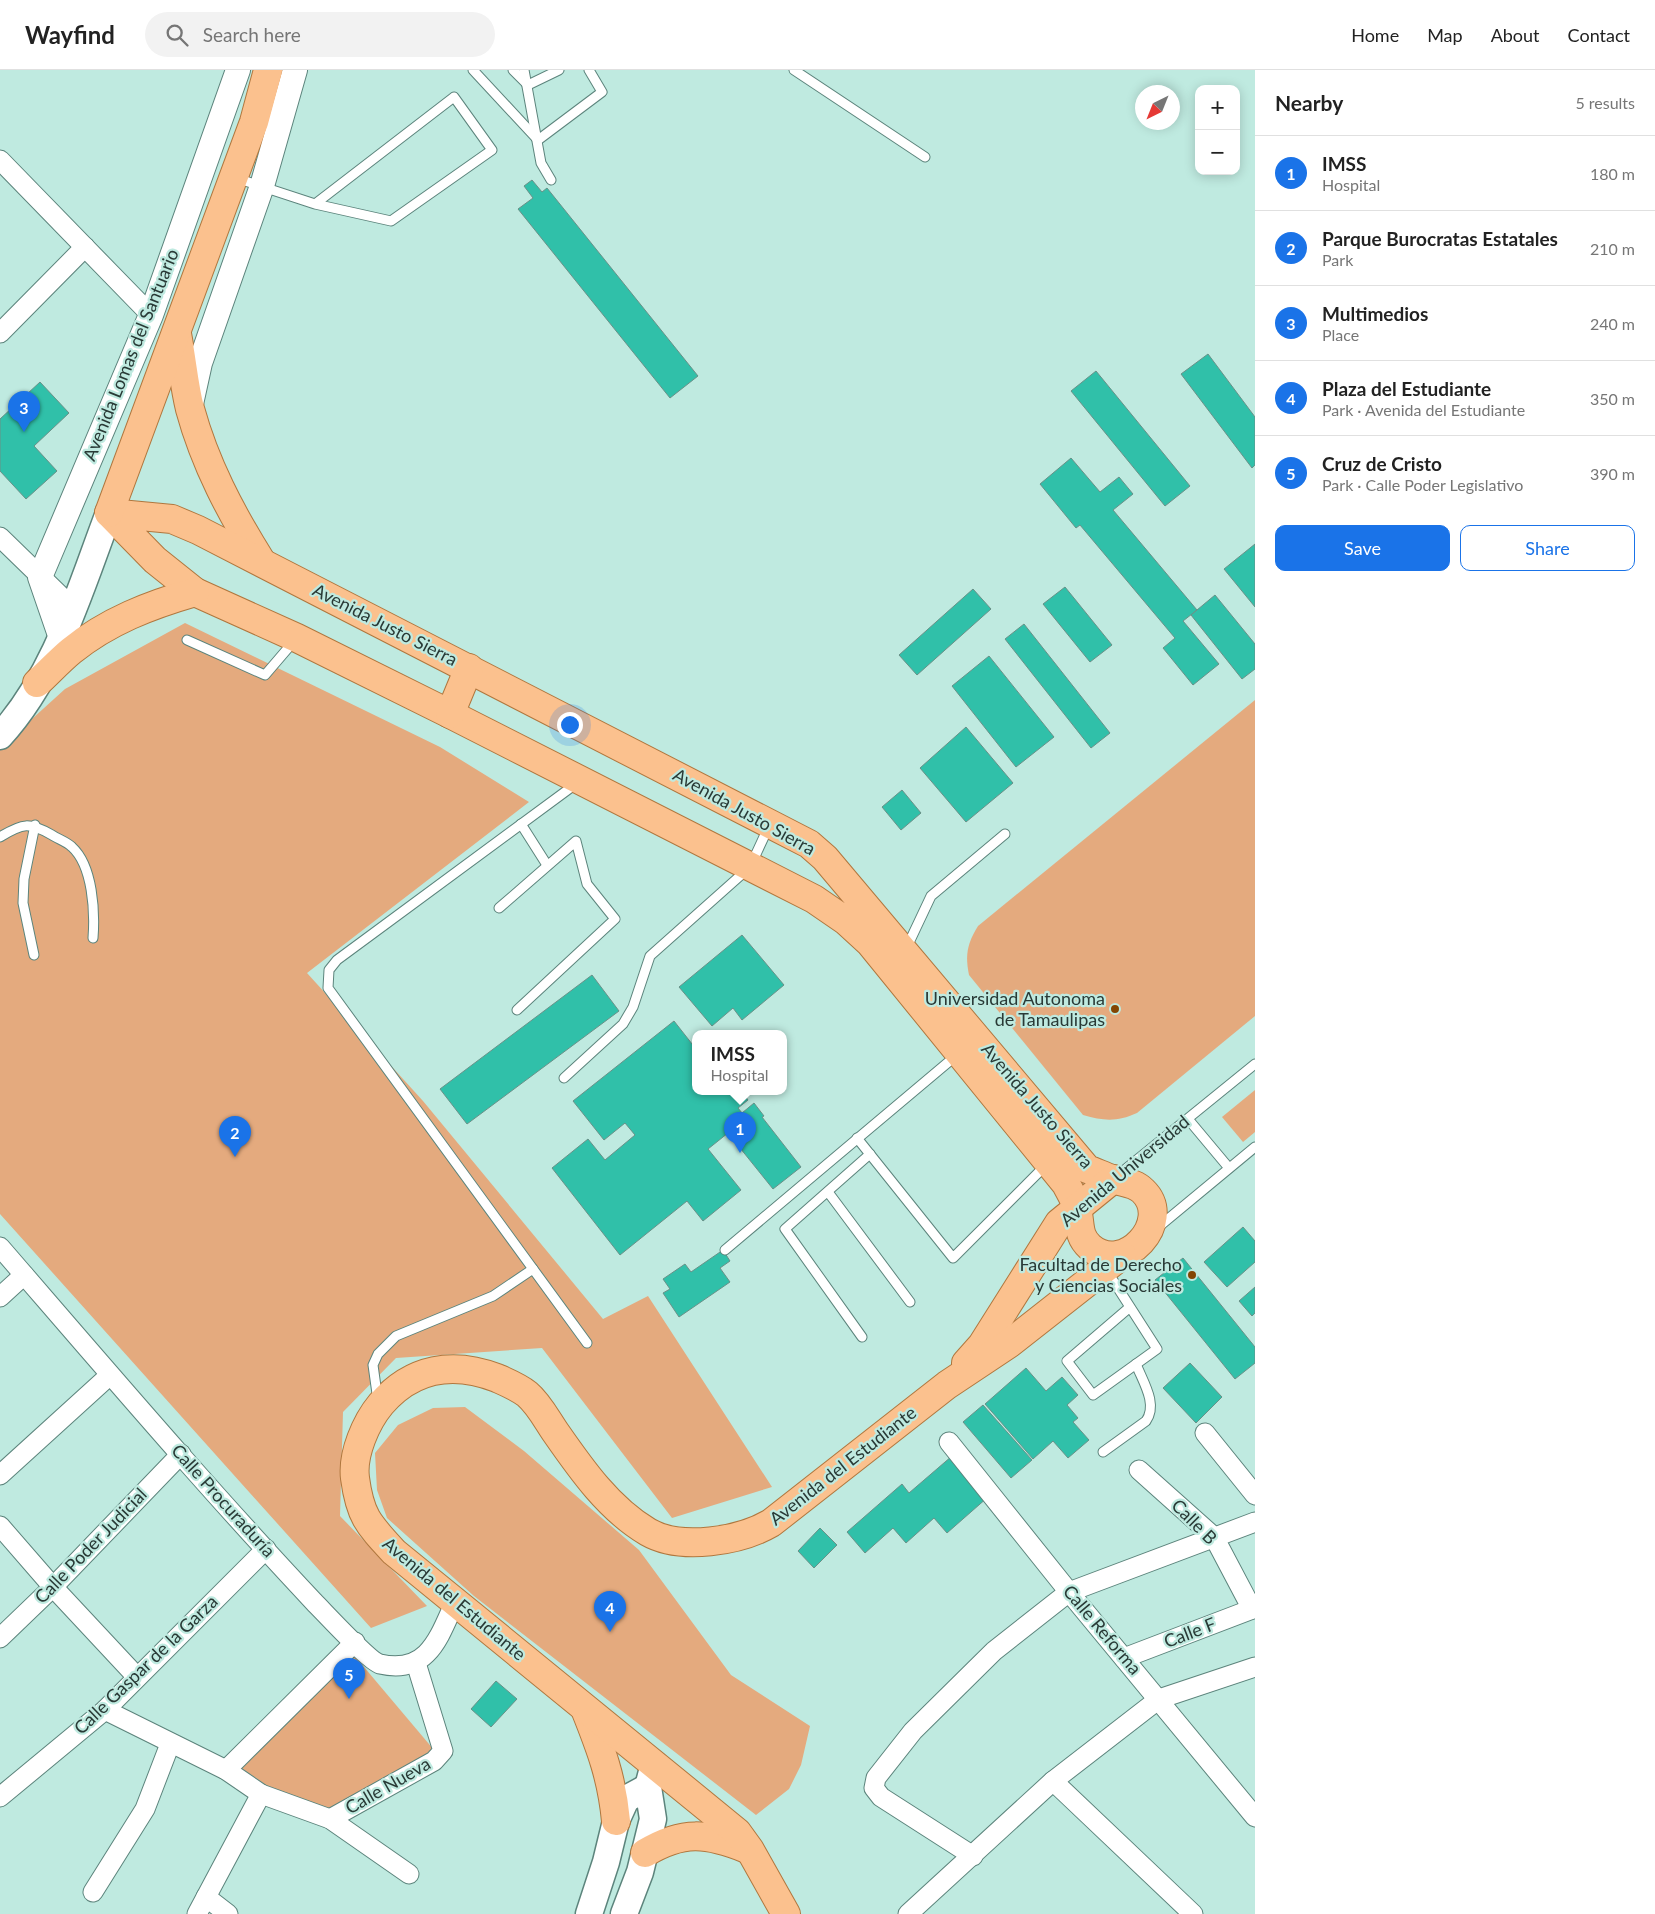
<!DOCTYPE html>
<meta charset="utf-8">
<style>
:root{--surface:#fff;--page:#f2f2f2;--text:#222;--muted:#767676;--line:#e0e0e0;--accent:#1a73e8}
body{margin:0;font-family:Lato,sans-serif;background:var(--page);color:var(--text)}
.controls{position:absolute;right:15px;top:15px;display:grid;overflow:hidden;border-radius:10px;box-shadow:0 2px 12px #0003}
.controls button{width:45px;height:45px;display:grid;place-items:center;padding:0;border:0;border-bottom:1px solid var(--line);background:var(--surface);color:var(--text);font:25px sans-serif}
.compass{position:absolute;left:1135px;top:15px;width:45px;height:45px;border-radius:50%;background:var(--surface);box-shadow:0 2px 12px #0003;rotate:223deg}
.you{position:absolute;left:569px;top:654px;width:18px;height:18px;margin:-12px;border:4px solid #fff;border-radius:50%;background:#1a73e8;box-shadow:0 0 0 8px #1a73e833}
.badge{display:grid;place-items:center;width:32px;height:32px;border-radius:50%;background:var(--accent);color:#fff;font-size:16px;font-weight:700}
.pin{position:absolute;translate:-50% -41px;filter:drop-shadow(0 1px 2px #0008)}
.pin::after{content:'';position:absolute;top:26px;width:18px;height:15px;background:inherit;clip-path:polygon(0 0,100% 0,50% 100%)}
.popup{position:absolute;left:692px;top:960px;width:95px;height:65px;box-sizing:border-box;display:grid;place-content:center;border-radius:10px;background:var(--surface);filter:drop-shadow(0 1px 4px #0005);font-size:16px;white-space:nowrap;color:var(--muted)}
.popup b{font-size:19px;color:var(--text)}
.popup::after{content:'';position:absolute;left:50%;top:100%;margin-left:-10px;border:10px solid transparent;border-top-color:var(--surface)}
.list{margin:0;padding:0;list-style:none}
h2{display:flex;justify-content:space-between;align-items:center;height:65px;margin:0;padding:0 20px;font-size:21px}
h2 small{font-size:16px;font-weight:400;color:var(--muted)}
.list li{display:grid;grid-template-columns:32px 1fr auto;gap:15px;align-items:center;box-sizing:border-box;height:75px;padding:0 20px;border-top:1px solid var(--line)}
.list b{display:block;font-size:19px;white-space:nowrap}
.list p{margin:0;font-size:16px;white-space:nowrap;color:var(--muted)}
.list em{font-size:16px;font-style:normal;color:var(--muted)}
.actions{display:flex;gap:10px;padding:15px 20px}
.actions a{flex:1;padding:11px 0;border:1px solid var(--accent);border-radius:10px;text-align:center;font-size:18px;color:var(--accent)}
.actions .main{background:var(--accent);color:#fff}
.icon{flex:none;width:28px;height:28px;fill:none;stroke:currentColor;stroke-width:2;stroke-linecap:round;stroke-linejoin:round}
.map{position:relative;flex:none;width:1255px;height:1844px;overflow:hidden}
header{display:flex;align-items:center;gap:30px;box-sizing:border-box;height:70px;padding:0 25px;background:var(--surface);border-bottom:1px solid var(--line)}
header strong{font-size:24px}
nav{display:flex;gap:28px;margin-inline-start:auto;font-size:18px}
.search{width:350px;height:45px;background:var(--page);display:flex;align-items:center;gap:12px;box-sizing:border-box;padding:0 18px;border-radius:28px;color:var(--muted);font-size:19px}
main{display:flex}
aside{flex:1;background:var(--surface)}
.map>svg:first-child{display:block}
.green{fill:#e4aa7e}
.building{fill:#30c0a9;stroke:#699188}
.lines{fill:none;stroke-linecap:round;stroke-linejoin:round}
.service-casing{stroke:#5c847c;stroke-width:11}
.minor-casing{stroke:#5c847c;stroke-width:21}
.tertiary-casing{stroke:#5c847c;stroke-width:26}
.secondary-casing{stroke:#5c847c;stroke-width:29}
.primary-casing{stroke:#b0773e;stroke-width:30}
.service{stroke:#fff;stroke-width:9}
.minor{stroke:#fff;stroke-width:19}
.tertiary{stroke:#fff;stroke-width:24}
.secondary{stroke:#fff;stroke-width:26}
.primary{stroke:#fbc18e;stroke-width:28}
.poi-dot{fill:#834603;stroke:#bfeae0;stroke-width:2}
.labels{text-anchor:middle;stroke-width:4.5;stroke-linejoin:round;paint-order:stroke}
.street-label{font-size:18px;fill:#293a36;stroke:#bfeae0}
.poi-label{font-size:18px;fill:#293a36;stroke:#bfeae0;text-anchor:end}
</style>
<header>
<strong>Wayfind</strong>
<div class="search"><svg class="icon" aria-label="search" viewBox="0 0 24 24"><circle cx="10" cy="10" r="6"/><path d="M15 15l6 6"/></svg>Search here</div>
<nav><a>Home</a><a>Map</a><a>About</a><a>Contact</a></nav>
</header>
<main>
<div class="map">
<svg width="1255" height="1844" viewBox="0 0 1255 1844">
<rect width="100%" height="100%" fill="#bfeae0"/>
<g class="green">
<polygon points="185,553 440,677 529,732 307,903 423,1031 603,1249 648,1226 772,1417 672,1448 542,1278 396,1288 343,1342 340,1446 427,1536 371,1558 0,1144 0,678 65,619"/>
<path d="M1255 630V946L1137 1043C1117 1052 1104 1051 1083 1045L969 905C965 885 967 874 978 856Z"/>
<polygon points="1255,1020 1255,1062 1243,1072 1222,1047"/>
<polygon points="465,1337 524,1381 639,1480 731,1605 810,1656 801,1695 789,1719 756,1745 474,1526 387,1448 377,1420 375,1383 398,1355 433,1338"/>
<polygon points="353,1584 434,1680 329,1743 273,1720 238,1696"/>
</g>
<g class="building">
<polygon points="532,110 542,122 547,118 698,306 670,328 518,139 533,128 524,116"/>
<polygon points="1208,284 1255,347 1255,395 1252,398 1181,304"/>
<polygon points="1096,301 1190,416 1165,436 1071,321"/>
<polygon points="40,312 69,343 34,376 57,401 26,429 0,401 0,349"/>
<polygon points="1071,388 1100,422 1119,407 1133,424 1113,440 1197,540 1183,551 1219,594 1193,615 1163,578 1175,568 1080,455 1076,458 1040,414"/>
<polygon points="1255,474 1255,537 1224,499"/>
<polygon points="1065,517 1112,575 1090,592 1043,534"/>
<polygon points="973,519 991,539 917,605 899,585"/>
<polygon points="1215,525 1255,574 1255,599 1242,609 1191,545"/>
<polygon points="1024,554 1110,663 1091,678 1005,569"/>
<polygon points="989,586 1054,667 1016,697 952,616"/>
<polygon points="966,657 1013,713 966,752 920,698"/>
<polygon points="902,720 921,743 901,760 882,737"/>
<polygon points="742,865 784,915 742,950 733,938 712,956 679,917"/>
<polygon points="592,905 619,941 467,1054 440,1019"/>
<polygon points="674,951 696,979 696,1022 742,1022 748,1030 738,1038 742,1043 754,1033 764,1046 762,1047 801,1097 773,1119 728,1063 708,1079 741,1120 703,1151 687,1131 620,1185 552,1098 588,1069 605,1090 635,1065 625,1053 604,1070 573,1031"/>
<polygon points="1243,1157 1255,1171 1255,1192 1227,1217 1204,1192"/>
<polygon points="723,1180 730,1191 720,1198 730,1212 679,1247 663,1223 670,1219 663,1209 685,1194 691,1202"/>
<polygon points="1183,1188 1255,1277 1255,1293 1235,1309 1155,1210"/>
<polygon points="1255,1217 1255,1243 1252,1246 1239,1231"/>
<polygon points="1190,1293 1222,1327 1196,1353 1163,1318"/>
<polygon points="1026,1298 1046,1321 1062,1307 1078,1325 1067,1335 1078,1348 1073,1352 1089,1370 1068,1388 1053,1371 1033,1389 985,1334"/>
<polygon points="983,1335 1032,1390 1011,1408 963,1352"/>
<polygon points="952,1386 988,1427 947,1463 934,1448 906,1473 893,1458 865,1483 847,1462 902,1414 909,1423"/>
<polygon points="820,1458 837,1475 814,1498 798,1481"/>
<polygon points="496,1611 517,1629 491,1657 471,1639"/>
</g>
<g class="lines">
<g class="service-casing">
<g id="service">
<polyline points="473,0 538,70 602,22 589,0"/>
<polyline points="513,0 528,15 559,0"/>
<polyline points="524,0 541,93 551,110"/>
<polyline points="794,0 925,87"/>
<polyline points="236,108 315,134 391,151 492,80 454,27 315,134"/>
<polyline points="187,570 265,605 295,570"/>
<polyline points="577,713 337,890 329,900 328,918 587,1273"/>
<polyline points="521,754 547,795"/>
<path d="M0 767C23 753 29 752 52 765 58 769 67 772 72 777 93 796 95 842 93 868"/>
<polyline points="499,838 576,771 587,814 615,849 517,940"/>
<polyline points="906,879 931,826 1005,764"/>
<polyline points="34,885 23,833 24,809 35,755"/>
<polyline points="564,1008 623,954 633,937 650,886 750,797 769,756"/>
<polyline points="1188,1049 1229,1098"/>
<polyline points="857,1068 953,1188 1047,1094"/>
<polyline points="1117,1106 1255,994"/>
<polyline points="828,1122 910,1232"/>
<polyline points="1156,1159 1255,1077"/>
<polyline points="725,1180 958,984"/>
<polyline points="1107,1201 1157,1279 1093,1325 1067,1291 1130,1237"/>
<polyline points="862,1267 785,1159 870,1084"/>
<polyline points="378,1331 373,1295 378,1284 396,1266 493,1226 533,1199"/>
<path d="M1103 1382 1146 1351C1158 1334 1143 1312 1136 1294"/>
</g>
</g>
<g class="minor-casing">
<g id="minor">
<polyline points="0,90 151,245"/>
<polyline points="0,263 85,177"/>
<polyline points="0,467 73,538"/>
<path d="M0 1177C103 1296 206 1417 314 1532 325 1543 369 1591 380 1594 428 1605 439 1567 455 1532"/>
<polyline points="0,1227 24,1205"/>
<polyline points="1205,1363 1255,1425"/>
<polyline points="949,1372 1069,1522 1255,1747"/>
<polyline points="1139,1400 1214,1467 1252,1539"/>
<polyline points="0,1405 110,1305"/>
<polyline points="0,1456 53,1517 137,1607"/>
<polyline points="0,1568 53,1517 181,1384"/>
<polyline points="1124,1588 1255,1538"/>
<polyline points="105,1640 226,1700 261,1724 330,1749 409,1804"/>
<polyline points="226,1700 355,1572"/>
<polyline points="1053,1711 1193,1844"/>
<polyline points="0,1727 105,1640 266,1479"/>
<polyline points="330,1749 434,1691 443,1681 416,1593"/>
<polyline points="973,1786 881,1727 874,1718 876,1708 913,1661 994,1581 1069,1522 1255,1452"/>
<polyline points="93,1822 145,1739 170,1674"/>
<polyline points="206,1827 228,1844"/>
<polyline points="197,1844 261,1724"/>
<polyline points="908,1844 1053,1711 1159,1629 1255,1597"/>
</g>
</g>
<g class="tertiary-casing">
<g id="tertiary">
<polyline points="191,334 200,293 262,116 295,0"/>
<polyline points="61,568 40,507 151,245 238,0"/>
</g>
</g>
<g class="secondary-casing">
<g id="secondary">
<path d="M0 666C56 605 80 519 109 443"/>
<polyline points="589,1844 606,1792 616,1751 626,1729 648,1717"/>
<polyline points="624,1844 640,1802 653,1749 648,1717 654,1694"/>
</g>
</g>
<g class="primary-casing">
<g id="primary">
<path d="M177 264C182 289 184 315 190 339 205 394 231 443 261 491"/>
<path d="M109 443 172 449 198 460 809 774 825 788 1087 1099C1095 1102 1104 1106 1112 1109 1124 1113 1134 1112 1143 1121 1174 1151 1124 1207 1090 1177 1077 1165 1081 1154 1077 1139 1076 1131 1070 1122 1066 1114L870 873 846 851 814 829 450 644 297 568 195 522 155 490Z"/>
<polyline points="109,443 254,52 268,0"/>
<path d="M37 613C48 603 59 591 71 581 108 551 150 535 195 522"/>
<polyline points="450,644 469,598"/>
<polyline points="966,1293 982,1275 1059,1153 1113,1109"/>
<path d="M585 1639C601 1679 612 1708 616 1751"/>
<path d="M645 1783C683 1760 707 1763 747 1779"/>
<path d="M786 1844 750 1780 737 1762 394 1482C368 1454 360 1446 355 1408 352 1384 366 1352 381 1334 412 1298 453 1291 497 1308 506 1312 518 1317 527 1324 539 1334 547 1350 556 1363 581 1399 609 1439 648 1462 681 1481 740 1471 771 1453L947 1315 1010 1273 1122 1185"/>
</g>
</g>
<use href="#service" class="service"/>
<use href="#minor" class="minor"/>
<use href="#tertiary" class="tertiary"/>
<use href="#secondary" class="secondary"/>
<use href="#primary" class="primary"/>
</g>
<g class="poi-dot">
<circle cx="1115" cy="939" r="5"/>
<circle cx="1192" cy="1205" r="5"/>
</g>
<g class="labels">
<g class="street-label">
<text transform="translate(131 285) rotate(-68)" y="6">Avenida Lomas del Santuario</text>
<text transform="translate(385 555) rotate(27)" y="6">Avenida Justo Sierra</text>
<text transform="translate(744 742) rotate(29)" y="6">Avenida Justo Sierra</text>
<text transform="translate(1037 1036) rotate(49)" y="6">Avenida Justo Sierra</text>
<text transform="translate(1125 1101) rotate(-40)" y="6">Avenida Universidad</text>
<text transform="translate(843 1396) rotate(-38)" y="6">Avenida del Estudiante</text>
<text transform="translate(223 1431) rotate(48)" y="6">Calle Procuraduría</text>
<text transform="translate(1194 1452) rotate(45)" y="6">Calle B</text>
<text transform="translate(91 1476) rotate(-46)" y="6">Calle Poder Judicial</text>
<text transform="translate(454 1529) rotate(40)" y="6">Avenida del Estudiante</text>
<text transform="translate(1102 1560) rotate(50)" y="6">Calle Reforma</text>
<text transform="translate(1190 1563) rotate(-21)" y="6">Calle F</text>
<text transform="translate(146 1595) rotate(-44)" y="6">Calle Gaspar de la Garza</text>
<text transform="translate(388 1716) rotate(-30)" y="6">Calle Nueva</text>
</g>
<g class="poi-label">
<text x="1105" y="935">Universidad Autonoma<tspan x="1105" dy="21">de Tamaulipas</tspan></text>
<text x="1182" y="1201">Facultad de Derecho<tspan x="1182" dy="21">y Ciencias Sociales</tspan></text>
</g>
</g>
</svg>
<div class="controls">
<button>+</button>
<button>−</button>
</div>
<svg class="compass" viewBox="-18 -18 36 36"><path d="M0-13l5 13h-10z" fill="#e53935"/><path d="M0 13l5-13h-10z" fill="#767676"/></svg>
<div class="you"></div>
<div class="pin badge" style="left:740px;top:1083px">1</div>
<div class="popup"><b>IMSS</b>Hospital</div>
<div class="pin badge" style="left:235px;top:1087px">2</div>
<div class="pin badge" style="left:24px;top:362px">3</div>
<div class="pin badge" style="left:610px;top:1562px">4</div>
<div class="pin badge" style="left:349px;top:1629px">5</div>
</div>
<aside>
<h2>Nearby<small>5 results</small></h2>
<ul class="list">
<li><span class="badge">1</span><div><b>IMSS</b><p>Hospital</p></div><em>180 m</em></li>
<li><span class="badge">2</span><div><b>Parque Burocratas Estatales</b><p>Park</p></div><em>210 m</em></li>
<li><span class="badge">3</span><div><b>Multimedios</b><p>Place</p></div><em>240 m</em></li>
<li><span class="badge">4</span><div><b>Plaza del Estudiante</b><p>Park · Avenida del Estudiante</p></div><em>350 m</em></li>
<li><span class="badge">5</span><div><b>Cruz de Cristo</b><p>Park · Calle Poder Legislativo</p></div><em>390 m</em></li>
</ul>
<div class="actions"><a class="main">Save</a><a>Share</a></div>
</aside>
</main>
